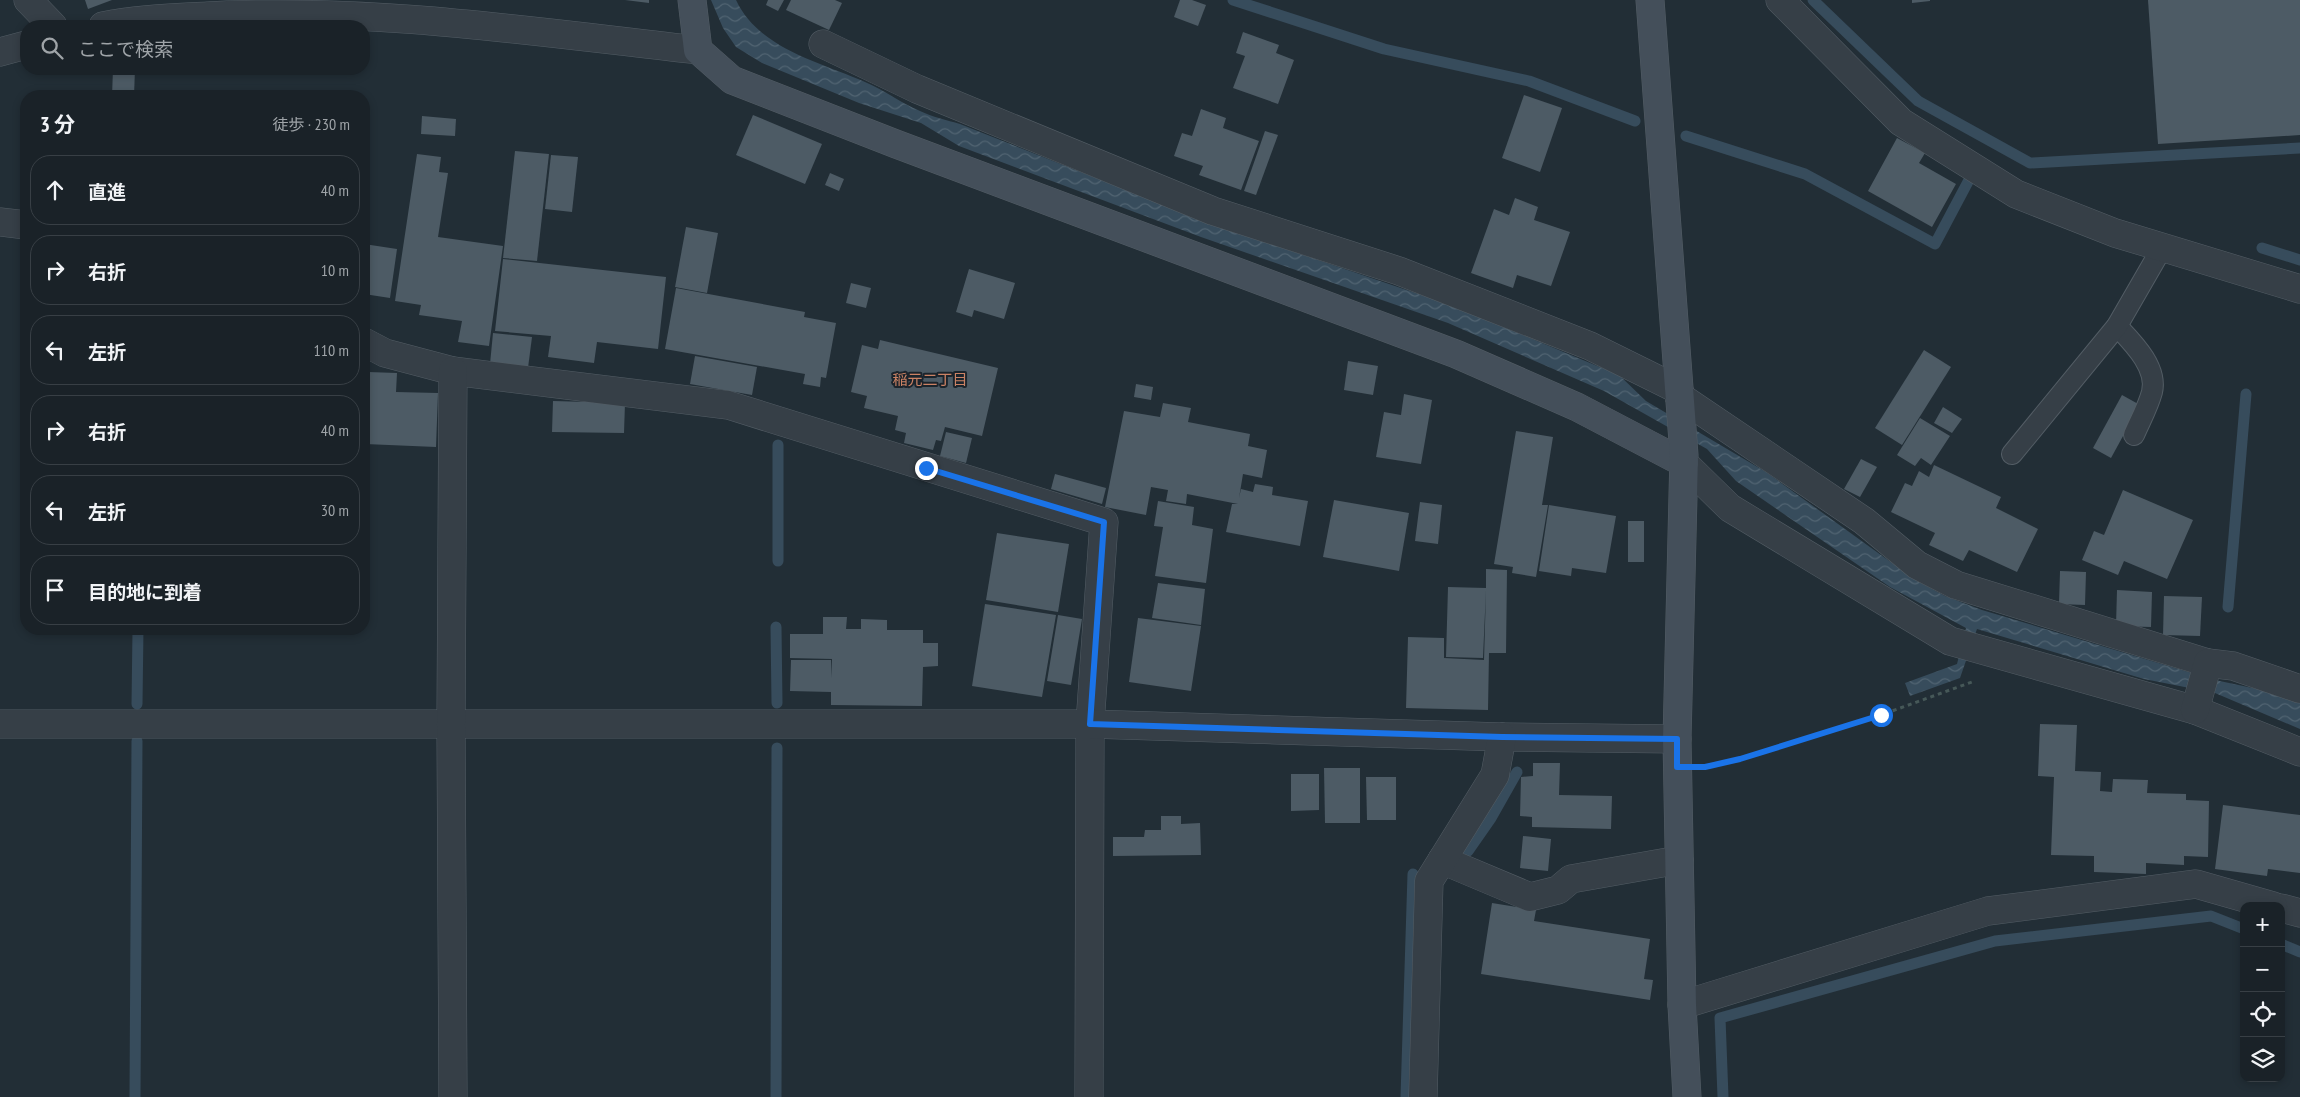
<!DOCTYPE html>
<html lang="ja">
<meta charset="utf-8">
<style>
:root{--surface:#1a2228;--page:#272f34;--text:#f1f3f6;--muted:#9fa4a8;--line:#383f45}
body{margin:0;font-family:"PT Sans Narrow","Noto Sans JP",sans-serif;background:var(--page);color:var(--text)}
.controls{position:absolute;right:15px;bottom:15px;display:grid;overflow:hidden;border-radius:10px;box-shadow:0 2px 8px #0003}
.controls button{width:45px;height:45px;display:grid;place-items:center;padding:0;border:0;border-bottom:1px solid var(--line);background:var(--surface);color:var(--text);font:25px sans-serif}
.stop{position:absolute;width:15px;height:15px;margin:-11px;border:4px solid #1a73e8;border-radius:50%;background:#fff}
.stop.end{background:#1a73e8;border-color:#fff;box-shadow:0 1px 5px #0008}
.list{margin:0;padding:0;list-style:none}
h2{display:flex;justify-content:space-between;align-items:center;height:65px;margin:0;padding:0 20px;font-size:21px}
h2 small{font-size:16px;font-weight:400;color:var(--muted)}
.list li{display:grid;grid-template-columns:32px 1fr auto;gap:15px;align-items:center;box-sizing:border-box;height:70px;margin:0 10px 10px;padding:0 10px;border:1px solid var(--line);border-radius:20px}
.list b{display:block;font-size:19px;white-space:nowrap}
.list em{font-size:16px;font-style:normal;color:var(--muted)}
.icon{flex:none;width:28px;height:28px;fill:none;stroke:currentColor;stroke-width:2;stroke-linecap:round;stroke-linejoin:round}
.map{position:relative;flex:none;width:2300px;height:1097px;overflow:hidden}
.search{position:absolute;background:var(--surface);box-shadow:0 2px 8px #0003;left:20px;top:20px;width:350px;height:55px;display:flex;align-items:center;gap:12px;box-sizing:border-box;padding:0 18px;border-radius:20px;color:var(--muted);font-size:19px}
.panel{position:absolute;background:var(--surface);box-shadow:0 2px 8px #0003;left:20px;top:90px;width:350px;height:545px;border-radius:20px}
.map>svg:first-child{display:block}
.water{fill:url(#water-waves)}
.lines{fill:none;stroke-linecap:round;stroke-linejoin:round}
.stream{stroke:#374c5c;stroke-width:11}
.building{fill:#4d5b65}
.lane-casing{stroke:#535d65;stroke-width:22}
.street-casing{stroke:#535d65;stroke-width:29}
.secondary-casing{stroke:#535d65;stroke-width:29}
.path{stroke:#465858;stroke-width:3;stroke-dasharray:4 4;stroke-linecap:butt}
.lane{stroke:#363f47;stroke-width:20}
.street{stroke:#363f47;stroke-width:28}
.secondary{stroke:#444f5a;stroke-width:28}
.route{stroke:#1a73e8;stroke-width:6}
.labels{text-anchor:middle;stroke-width:4;stroke-linejoin:round;paint-order:stroke}
.neighbourhood-label{font-size:15px;fill:#cb8264;stroke:#1b242c}
</style>
<div class="map">
<svg width="2300" height="1097" viewBox="0 0 2300 1097">
<defs>
<pattern id="water-waves" width="16" height="10" patternUnits="userSpaceOnUse" patternTransform="scale(1.25)"><rect width="16" height="10" fill="#374c5c"/><path d="M0 5q4-4 8 0t8 0" fill="none" stroke="#516472"/></pattern>
</defs>
<rect width="100%" height="100%" fill="#222e36"/>
<path class="water" d="M711 0H736C759 49 820 62 865 82 884 90 901 103 920 111 932 117 947 120 960 124L1209 223 1451 305 1619 375 1646 401 1766 472 1917 581 1945 596 1982 610 2215 680 2276 693 2300 703V729L2215 693 2144 679 1977 629 1960 678 1910 696 1905 683 1957 664 1966 628 1890 587 1736 481 1707 449 1604 391 1448 323 1201 237 959 146 921 123 859 103 762 63 736 47 723 28Z"/>
<g class="lines">
<g class="stream">
<polyline points="1233,0 1384,49 1529,81 1635,121"/>
<polyline points="1813,0 1918,101 2030,163 2300,148"/>
<polyline points="1686,136 1805,174 1935,244 1970,178"/>
<polyline points="2262,248 2300,260"/>
<polyline points="778,561 778,445"/>
<polyline points="2228,607 2246,394"/>
<polyline points="776,627 777,703"/>
<polyline points="137,704 138,629"/>
<polyline points="1468,851 1491,818 1517,772"/>
<polyline points="2281,944 2300,952"/>
<polyline points="135,1097 137,741"/>
<polyline points="776,1097 777,748"/>
<polyline points="1406,1097 1413,874"/>
<polyline points="1723,1097 1720,1018 1995,941 2211,916 2244,929"/>
</g>
</g>
<g class="building">
<polygon points="85,0 112,0 88,9"/>
<polygon points="625,0 649,0 649,3"/>
<polygon points="768,0 784,0 778,11 766,5"/>
<polygon points="791,0 835,0 842,3 829,30 786,10"/>
<polygon points="1180,0 1192,0 1206,5 1198,26 1174,17"/>
<polygon points="1912,0 1930,0 1930,1 1912,3"/>
<polygon points="2148,0 2300,0 2300,135 2158,144"/>
<polygon points="1243,32 1279,45 1276,53 1294,60 1278,104 1233,88 1245,56 1236,53"/>
<polygon points="113,69 135,69 134,96 112,96"/>
<polygon points="1524,95 1562,108 1540,172 1502,158"/>
<polygon points="1201,109 1226,118 1223,128 1259,141 1241,190 1199,175 1203,166 1174,156 1182,133 1192,136"/>
<polygon points="753,115 822,144 805,184 736,155"/>
<polygon points="422,116 456,119 455,136 421,134"/>
<polygon points="1265,131 1278,135 1256,195 1244,191"/>
<polygon points="1897,138 1925,153 1919,163 1956,184 1932,227 1868,191"/>
<polygon points="515,151 549,154 537,261 503,258"/>
<polygon points="417,154 441,157 439,172 448,173 438,237 503,246 489,346 458,342 462,321 419,315 421,305 395,301"/>
<polygon points="551,155 578,157 572,212 545,209"/>
<polygon points="830,173 844,179 839,191 825,185"/>
<polygon points="1515,198 1538,207 1534,220 1570,232 1551,286 1517,275 1513,288 1471,273 1494,209 1509,215"/>
<polygon points="686,227 718,233 707,293 675,287"/>
<polygon points="364,244 397,249 390,298 364,294"/>
<polygon points="503,259 666,277 658,349 597,342 594,363 548,357 551,336 495,331"/>
<polygon points="969,269 1015,283 1004,319 974,310 972,317 956,312"/>
<polygon points="851,283 871,288 866,308 846,303"/>
<polygon points="676,288 805,312 804,317 836,323 826,378 821,377 820,387 803,384 805,374 665,349"/>
<polygon points="493,333 532,337 528,368 490,364"/>
<polygon points="880,340 998,368 982,436 945,427 941,441 936,440 933,450 904,443 906,433 895,430 898,416 864,408 867,396 851,392 862,345 878,349"/>
<polygon points="1924,350 1951,367 1902,445 1875,428"/>
<polygon points="695,356 757,367 752,395 690,384"/>
<polygon points="1348,361 1378,366 1373,395 1344,390"/>
<polygon points="368,372 397,373 396,392 438,393 436,447 365,444"/>
<polygon points="1136,384 1153,387 1151,400 1134,397"/>
<polygon points="1404,394 1432,400 1421,464 1376,457 1384,412 1401,415"/>
<polygon points="2122,395 2140,405 2111,458 2093,448"/>
<polygon points="553,401 625,403 624,433 552,432"/>
<polygon points="1163,403 1191,408 1188,422 1250,434 1248,446 1267,450 1262,478 1243,474 1239,498 1241,489 1253,492 1255,484 1273,487 1272,495 1308,501 1300,546 1226,532 1232,504 1238,504 1187,494 1186,504 1166,501 1168,490 1151,487 1146,515 1105,507 1124,411 1160,417"/>
<polygon points="1943,407 1962,419 1952,433 1934,423"/>
<polygon points="1920,418 1950,436 1931,465 1921,458 1915,466 1897,455"/>
<polygon points="1516,431 1553,437 1542,505 1548,505 1536,577 1512,573 1513,567 1494,564"/>
<polygon points="946,432 972,438 966,463 940,456"/>
<polygon points="1861,459 1877,467 1860,497 1844,489"/>
<polygon points="1934,465 2001,497 1996,508 2038,529 2017,572 1969,550 1963,561 1929,545 1935,533 1891,512 1905,483 1912,486 1919,471 1929,477"/>
<polygon points="1055,474 1106,488 1102,504 1051,489"/>
<polygon points="2123,490 2193,520 2167,579 2124,561 2118,575 2082,560 2094,531 2104,535"/>
<polygon points="1334,500 1409,513 1399,571 1323,557"/>
<polygon points="1158,501 1194,507 1192,525 1213,529 1206,583 1155,576 1163,527 1154,526"/>
<polygon points="1420,502 1442,505 1438,544 1415,541"/>
<polygon points="1549,505 1616,516 1606,573 1572,568 1571,576 1539,571"/>
<rect x="1628" y="521" width="16" height="41"/>
<polygon points="997,533 1069,544 1058,612 986,600"/>
<polygon points="1486,569 1507,570 1506,653 1489,653 1488,710 1406,708 1408,637 1444,638 1444,658 1484,660 1486,590 1483,658 1446,657 1448,587 1486,588"/>
<polygon points="2060,571 2086,572 2085,605 2059,604"/>
<polygon points="1158,583 1205,589 1201,625 1152,618"/>
<polygon points="2117,590 2152,592 2151,627 2116,626"/>
<polygon points="2164,596 2202,597 2200,636 2163,635"/>
<polygon points="985,604 1056,615 1042,697 972,686"/>
<polygon points="1058,615 1082,619 1071,685 1047,681"/>
<polygon points="823,617 847,617 846,629 861,629 861,619 887,620 887,630 923,630 923,643 938,643 938,666 923,667 922,706 831,705 831,692 790,691 791,660 831,660 831,678 832,659 790,658 790,634 823,634"/>
<polygon points="1138,618 1201,626 1191,691 1129,682"/>
<polygon points="2040,724 2077,725 2075,771 2101,772 2100,791 2112,792 2113,779 2148,780 2147,793 2186,794 2186,800 2209,801 2208,857 2184,856 2184,865 2146,863 2146,874 2094,872 2094,856 2051,855 2054,777 2038,776"/>
<polygon points="1533,763 1560,763 1559,795 1612,796 1611,829 1532,827 1532,817 1520,816 1521,777 1533,776"/>
<polygon points="1324,768 1360,768 1360,823 1325,823"/>
<polygon points="1291,774 1319,774 1319,810 1291,811"/>
<polygon points="1366,777 1396,777 1396,820 1367,820"/>
<polygon points="2223,805 2300,815 2300,873 2268,869 2267,876 2215,869"/>
<polygon points="1161,816 1181,816 1181,824 1200,823 1201,855 1113,856 1113,837 1144,837 1145,830 1161,830"/>
<polygon points="1523,836 1551,839 1548,871 1520,868"/>
<polygon points="1492,903 1536,910 1534,921 1650,939 1644,979 1653,980 1650,1000 1481,974"/>
</g>
<g class="lines">
<g class="lane-casing">
<g id="lane">
<path d="M2117 326C2132 342 2158 367 2152 392 2148 407 2140 421 2134 435"/>
<polyline points="2012,454 2117,326 2162,248"/>
</g>
</g>
<g class="street-casing">
<g id="street">
<polyline points="28,0 53,26"/>
<polyline points="1780,0 1901,122 2016,194 2115,233 2300,289"/>
<path d="M103 26C137 19 173 18 208 16 372 7 536 32 698 50"/>
<polyline points="823,44 917,89 1213,211 1399,271 1590,346 1679,390"/>
<polyline points="0,52 26,45"/>
<polyline points="0,222 26,225"/>
<polyline points="364,342 385,353 453,371 728,405 1104,522 1090,724 1089,1097"/>
<polyline points="1679,396 1864,521 1917,565 1956,585 2208,663"/>
<polyline points="1684,463 1730,508 1950,641 2195,710 2300,752"/>
<polyline points="2195,710 2208,663 2233,666 2300,689"/>
<polyline points="0,724 1090,724 1502,737 1677,739"/>
<polyline points="1442,860 1530,897 1558,890 1571,879 1679,860"/>
<polyline points="2281,908 2300,913"/>
<polyline points="1682,1005 1988,911 2196,884 2273,906"/>
<polyline points="453,1097 451,725 453,371"/>
<polyline points="1423,1097 1429,881 1495,775 1502,737"/>
</g>
</g>
<g class="secondary-casing">
<g id="secondary">
<polyline points="692,0 698,50 732,80 896,144 1456,354 1577,407 1684,463"/>
<polyline points="1650,0 1684,455 1677,739 1682,1005 1687,1097"/>
</g>
</g>
<polyline class="path" points="1709,766 1740,759 1881,715 1972,682"/>
<use href="#lane" class="lane"/>
<use href="#street" class="street"/>
<use href="#secondary" class="secondary"/>
</g>
<g class="lines">
<polyline class="route" points="926,468 1104,522 1090,724 1502,737 1677,739 1677,767 1705,767 1740,759 1881,715"/>
</g>
<g class="labels">
<g class="neighbourhood-label">
<text x="930" y="385">稲元二丁目</text>
</g>
</g>
</svg>
<div class="controls">
<button>+</button>
<button>−</button>
<button><svg class="icon" aria-label="locate" viewBox="0 0 24 24"><circle cx="12" cy="12" r="6"/><path d="M12 2v4M12 18v4M2 12h4M18 12h4"/></svg></button>
<button><svg class="icon" aria-label="layers" viewBox="0 0 24 24"><path d="M12 4l9 5-9 5-9-5zM3 14l9 5 9-5"/></svg></button>
</div>
<div class="stop" style="left:1881px;top:715px"></div>
<div class="stop end" style="left:926px;top:468px"></div>
<div class="search"><svg class="icon" aria-label="search" viewBox="0 0 24 24"><circle cx="10" cy="10" r="6"/><path d="M15 15l6 6"/></svg>ここで検索</div>
<section class="panel">
<h2>3 分<small>徒歩 · 230 m</small></h2>
<ul class="list">
<li><svg class="icon" aria-label="ahead" viewBox="0 0 24 24"><path d="M12 20V5M6 11l6-6 6 6"/></svg><div><b>直進</b></div><em>40 m</em></li>
<li><svg class="icon" aria-label="right" viewBox="0 0 24 24"><path d="M7 20v-9h11M14 6l5 5-5 5"/></svg><div><b>右折</b></div><em>10 m</em></li>
<li><svg class="icon" aria-label="left" viewBox="0 0 24 24"><path d="M17 20v-9H6M10 6l-5 5 5 5"/></svg><div><b>左折</b></div><em>110 m</em></li>
<li><svg class="icon" aria-label="right" viewBox="0 0 24 24"><path d="M7 20v-9h11M14 6l5 5-5 5"/></svg><div><b>右折</b></div><em>40 m</em></li>
<li><svg class="icon" aria-label="left" viewBox="0 0 24 24"><path d="M17 20v-9H6M10 6l-5 5 5 5"/></svg><div><b>左折</b></div><em>30 m</em></li>
<li><svg class="icon" aria-label="arrive" viewBox="0 0 24 24"><path d="M6 21V4h12l-3 4 3 4H6"/></svg><div><b>目的地に到着</b></div></li>
</ul>
</section>
</div>
